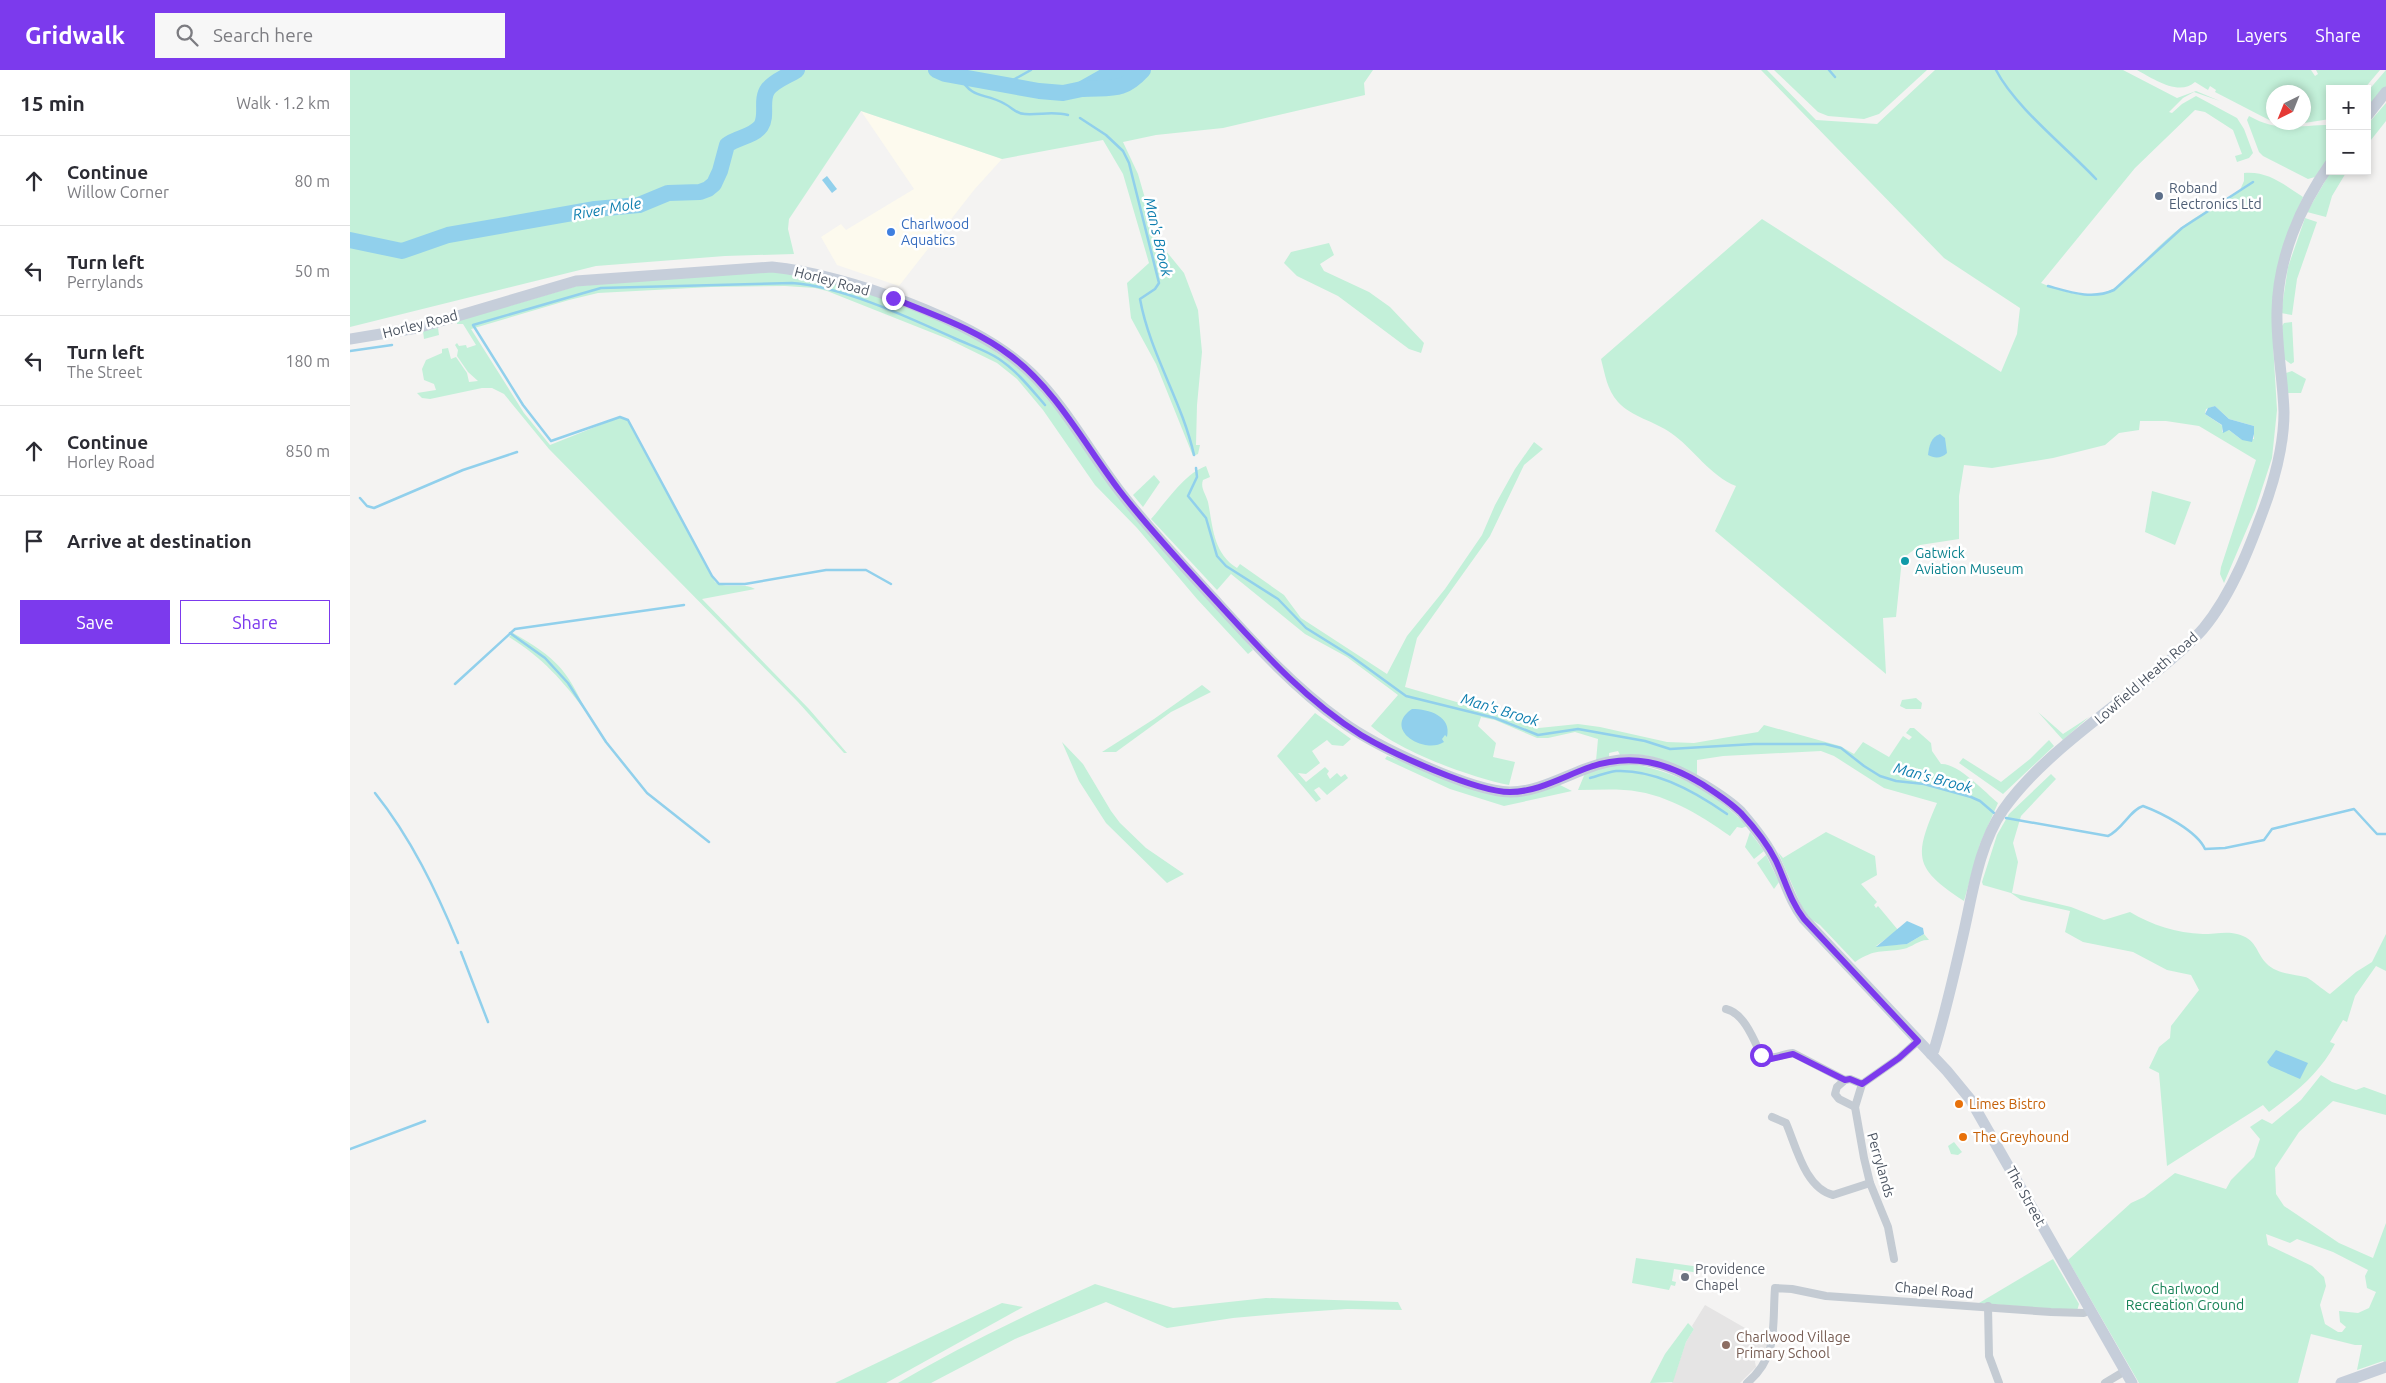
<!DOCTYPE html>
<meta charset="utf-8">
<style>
:root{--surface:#fff;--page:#f7f7f7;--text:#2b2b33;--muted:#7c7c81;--line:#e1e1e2;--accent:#7c3aed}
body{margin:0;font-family:Ubuntu,sans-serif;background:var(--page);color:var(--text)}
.controls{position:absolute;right:15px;top:15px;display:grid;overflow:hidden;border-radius:0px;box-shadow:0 2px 8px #0003}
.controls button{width:45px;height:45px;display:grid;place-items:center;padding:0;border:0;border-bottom:1px solid var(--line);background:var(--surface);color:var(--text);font:25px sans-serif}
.compass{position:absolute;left:1916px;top:15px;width:45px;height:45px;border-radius:50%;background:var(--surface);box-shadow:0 2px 8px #0003;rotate:223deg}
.stop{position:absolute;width:15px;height:15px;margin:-11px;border:4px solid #7c3aed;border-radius:50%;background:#fff}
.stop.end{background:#7c3aed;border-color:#fff;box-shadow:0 1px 5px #0008}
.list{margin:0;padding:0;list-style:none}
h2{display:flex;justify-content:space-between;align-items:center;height:65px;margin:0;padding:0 20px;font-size:21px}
h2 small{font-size:16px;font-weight:400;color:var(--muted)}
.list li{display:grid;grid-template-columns:32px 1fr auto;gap:15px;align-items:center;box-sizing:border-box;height:90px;padding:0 20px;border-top:1px solid var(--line)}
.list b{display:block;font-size:19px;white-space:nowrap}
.list p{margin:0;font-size:16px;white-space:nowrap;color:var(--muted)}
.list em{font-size:16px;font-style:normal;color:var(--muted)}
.actions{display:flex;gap:10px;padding:15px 20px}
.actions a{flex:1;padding:11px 0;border:1px solid var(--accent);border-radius:0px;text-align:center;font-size:18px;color:var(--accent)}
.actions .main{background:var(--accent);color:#fff}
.icon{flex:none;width:28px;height:28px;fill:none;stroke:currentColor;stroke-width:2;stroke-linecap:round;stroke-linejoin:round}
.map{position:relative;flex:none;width:2036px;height:1313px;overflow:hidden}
header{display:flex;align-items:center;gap:30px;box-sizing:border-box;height:70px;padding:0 25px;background:var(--accent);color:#fff}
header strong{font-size:24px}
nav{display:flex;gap:28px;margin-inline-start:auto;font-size:18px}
.search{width:350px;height:45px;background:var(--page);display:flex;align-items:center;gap:12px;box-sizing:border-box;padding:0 18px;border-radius:0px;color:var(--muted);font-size:19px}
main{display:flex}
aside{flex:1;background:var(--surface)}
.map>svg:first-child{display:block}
.commercial{fill:#fdfaee}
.education{fill:#e5e4e4}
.green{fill:#c3f0d9;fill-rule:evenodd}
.water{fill:#91d0ec}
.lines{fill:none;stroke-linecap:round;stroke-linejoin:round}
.stream{stroke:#91d0ec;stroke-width:2.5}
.river{stroke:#91d0ec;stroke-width:16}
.street{stroke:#c4cbd3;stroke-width:8}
.secondary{stroke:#c6ceda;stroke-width:11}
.route{stroke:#7c3aed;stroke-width:6}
.service-dot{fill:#5c6f8a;stroke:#fff;stroke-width:2}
.shop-dot{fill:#3f7fe0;stroke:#fff;stroke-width:2}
.culture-dot{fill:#0f9aa8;stroke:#fff;stroke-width:2}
.food-dot{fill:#e8710a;stroke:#fff;stroke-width:2}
.worship-dot{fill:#6b7280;stroke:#fff;stroke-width:2}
.education-dot{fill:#8d6e63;stroke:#fff;stroke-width:2}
.labels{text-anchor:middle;stroke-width:5;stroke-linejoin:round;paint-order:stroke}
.service-label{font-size:14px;fill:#4e5e75;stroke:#fff;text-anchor:start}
.shop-label{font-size:14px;fill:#366cbe;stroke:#fff;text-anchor:start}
.street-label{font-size:14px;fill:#4a5360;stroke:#fff}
.culture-label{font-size:14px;fill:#0d838f;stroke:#fff;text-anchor:start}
.food-label{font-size:14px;fill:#c56008;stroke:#fff;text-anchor:start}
.worship-label{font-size:14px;fill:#5b616d;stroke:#fff;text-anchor:start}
.park-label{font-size:14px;fill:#198358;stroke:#fff}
.education-label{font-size:14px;fill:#785e54;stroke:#fff;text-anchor:start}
.water-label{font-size:15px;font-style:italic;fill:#0e7eaf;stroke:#fff}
</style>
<header>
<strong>Gridwalk</strong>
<div class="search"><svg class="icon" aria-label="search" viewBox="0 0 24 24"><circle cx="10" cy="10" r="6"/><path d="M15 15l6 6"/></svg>Search here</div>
<nav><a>Map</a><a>Layers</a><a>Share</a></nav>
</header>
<main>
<aside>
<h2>15 min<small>Walk · 1.2 km</small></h2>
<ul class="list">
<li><svg class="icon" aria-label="ahead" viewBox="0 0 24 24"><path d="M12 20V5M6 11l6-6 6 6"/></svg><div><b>Continue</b><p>Willow Corner</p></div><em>80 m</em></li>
<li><svg class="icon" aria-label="left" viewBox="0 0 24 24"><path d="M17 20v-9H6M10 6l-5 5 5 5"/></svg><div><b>Turn left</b><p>Perrylands</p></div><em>50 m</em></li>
<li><svg class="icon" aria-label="left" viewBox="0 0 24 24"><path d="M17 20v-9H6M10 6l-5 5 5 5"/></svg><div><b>Turn left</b><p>The Street</p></div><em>180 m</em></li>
<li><svg class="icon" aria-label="ahead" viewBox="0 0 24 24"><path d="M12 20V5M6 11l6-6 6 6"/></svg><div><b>Continue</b><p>Horley Road</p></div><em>850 m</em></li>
<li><svg class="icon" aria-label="arrive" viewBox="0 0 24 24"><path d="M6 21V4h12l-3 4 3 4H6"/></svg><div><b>Arrive at destination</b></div></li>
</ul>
<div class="actions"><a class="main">Save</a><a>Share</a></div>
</aside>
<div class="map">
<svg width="2036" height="1313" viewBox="0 0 2036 1313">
<rect width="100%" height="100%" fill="#f4f3f2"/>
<polygon class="commercial" points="511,41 652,89 624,120 549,216 487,195 471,167 491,154 496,160 564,119"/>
<polygon class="education" points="1355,1235 1409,1266 1419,1269 1416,1279 1408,1281 1405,1292 1406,1297 1390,1313 1322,1313 1336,1272 1344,1259 1342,1256"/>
<g class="green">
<polygon points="0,0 1023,0 1014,13 1015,25 873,58 806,65 773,72 788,104 807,170 834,203 848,240 852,282 847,335 846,375 850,375 848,384 843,386 806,294 781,248 777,213 799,193 773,104 753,70 652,89 511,41 439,149 438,159 444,184 375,186 246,196 0,257"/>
<path d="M1411 0H1417L1466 50 1527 54 1585 0H1773L1827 28 1846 21 1870 31 1844 22 1833 28 1819 42 1822 43 1832 34 1846 26 1887 48 1894 59 1903 83 1899 88 1887 92 1885 86 1892 84 1883 60 1855 42 1845 40 1785 98 1691 213C1765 243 1767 213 1817 169 1838 150 1865 136 1890 120L1894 111V103C1918 101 1933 114 1953 127L1931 183 1923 274 1927 340 1922 388 1905 440 1874 513 1870 504 1871 497 1906 390 1849 356 1816 351H1790L1789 360 1769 363 1755 375 1703 388 1642 398 1614 395 1609 426V469L1570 475 1552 489 1546 547 1533 548 1536 604 1365 461 1386 416C1360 406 1343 378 1321 363 1304 351 1282 347 1268 332 1257 320 1255 304 1251 289L1412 149 1651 302 1667 264 1670 238 1594 188ZM1865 336 1879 349 1904 356V369L1892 370 1879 360 1872 362 1873 356 1855 344 1856 339Z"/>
<polygon points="1424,0 1577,0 1529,44 1514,49 1478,46 1468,42"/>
<path d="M1787 0H1961L1965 6 1968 4 1966 0H2030L2014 19H1980V49L1948 54 1926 53 1954 52V22H1924L1923 52 1865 22 1866 20 1860 16 1858 20 1845 12C1829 27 1802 8 1787 0Z"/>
<polygon points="2036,0 2036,17 2017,40 2017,22"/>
<polygon points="2036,33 2036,51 2017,75 2017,55"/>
<path d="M1899 46C1929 63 1948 55 1980 55V89L1965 107 1958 109 1913 86 1909 82 1897 50Z"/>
<polygon points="1981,101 1997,101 1982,126 1976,147 1957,142"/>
<polygon points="1955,148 1967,152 1947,209 1942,245 1931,243 1938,197"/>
<polygon points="979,173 984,185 970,194 974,201 1019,222 1040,237 1074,273 1071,283 1059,279 988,226 947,206 934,193 941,182"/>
<path d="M428 200 513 220 615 261 675 302 903 580 898 584 847 529 787 458 745 415 693 340 667 309 647 293 598 269 477 221 465 218 435 216 361 217 248 223 219 230 121 259 174 343 200 375 270 347 278 350 365 512C377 520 392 511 405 519L352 529 459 639 497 683H494L448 632 199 379 154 324 142 318H132L80 329 72 328 67 323 86 320 84 314 74 310 72 299 76 290 92 283V279L98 278 101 289 106 287 117 303 119 312 128 311 118 302 107 286 108 280 105 275 107 273 109 276 116 275 117 278 126 275 113 254H107V251L227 216Z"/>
<polygon points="1942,252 1944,292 1941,294 1934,289 1932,256 1934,253"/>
<polygon points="88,258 89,265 74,269 73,261"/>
<polygon points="1942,301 1956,309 1951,323 1937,323 1936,303"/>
<path d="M1184 372 1193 379 1174 395 1140 466 1067 568 1055 617 1141 642 1189 658 1228 654 1250 657 1317 672 1344 673 1408 662 1414 655 1490 676 1504 684 1513 672 1539 687 1553 666 1559 670 1562 667 1556 663 1560 658H1564L1581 673 1582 681 1591 694C1608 693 1635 722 1648 733L1630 774 1614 831C1563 798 1564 786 1587 733L1534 718 1484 686 1471 681 1373 686 1347 690V705C1322 693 1298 681 1270 685L1268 681 1259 683V689L1246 691 1248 669 1225 662 1198 668H1187L1145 650 1131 647 1128 656 1146 673 1143 687 1165 692 1159 715C1122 708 1049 681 1021 656L1048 625 997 587 955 564 881 504 867 520 801 449C817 431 834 404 856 396L860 407 853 410C850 418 856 424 858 432 863 457 863 483 887 498L890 494 934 525 951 548 1037 604 1057 566 1095 519 1132 465 1145 435 1165 399Z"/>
<polygon points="804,405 810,412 793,437 783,425"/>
<polygon points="1802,421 1841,432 1825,475 1795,462"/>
<path d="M163 563C206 588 216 598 237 643 213 611 193 588 159 567Z"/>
<polygon points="852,615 861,622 821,642 766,682 752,682 804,649"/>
<polygon points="1566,628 1572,633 1571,639 1556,639 1550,636 1552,630"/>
<polygon points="1688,642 1713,664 1739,647 1713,670"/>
<polygon points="965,643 1001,669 993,676 982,675 977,670 962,681 970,693 956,704 948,703 956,712 975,697 979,701 977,704 980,709 987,703 991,707 995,704 998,708 977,725 969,717 964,720 971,729 966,732 927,686"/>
<polygon points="1699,670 1704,676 1653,724 1609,693 1613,688 1651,712 1680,689"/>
<polygon points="712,672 733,694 761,741 770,753 796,778 834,804 817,813 756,753 729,711"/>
<polygon points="1037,686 1138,721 1208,714 1222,721 1154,736 1100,719 1035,689"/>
<path d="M1277 693C1326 701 1362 720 1397 756L1392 758 1387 757 1380 766C1349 744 1313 722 1274 720 1259 719 1243 720 1228 720L1236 701Z"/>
<path d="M1701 704 1706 709 1671 746 1663 773 1668 792 1662 823 1721 837 1754 850 1780 842C1802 855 1826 863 1853 864 1864 864 1877 861 1887 864 1907 869 1905 881 1916 893 1926 904 1943 904 1955 907 1960 908 1973 920 1980 924L2006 902 2022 892 2036 864V901L2026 896 2005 926 1997 952 1993 950 1980 972 1985 974C1970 1003 1945 1023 1919 1042L1913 1035 1817 1096 1809 1003 1799 998 1809 977 1820 968 1821 956 1849 920 1841 905 1817 900 1783 882 1733 872 1715 862 1720 841 1671 830 1661 823 1633 815 1632 812 1647 765 1659 744Z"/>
<polygon points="1400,762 1414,781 1404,789 1395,777"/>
<path d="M1476 762 1525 786 1527 805 1511 814 1527 832 1524 835 1526 838 1528 836 1548 860 1526 876 1557 874 1574 864 1579 870C1569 869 1563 877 1553 879 1531 883 1526 878 1505 892L1470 855 1459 848 1451 835 1428 782 1433 788Z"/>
<polygon points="1416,785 1429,812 1424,819 1407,793"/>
<path d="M1971 1005 1982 1012 2006 1020 2014 1017 2036 1025V1045L1983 1031 1949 1062 1925 1098 1926 1124 1934 1136 1989 1173 2023 1188 2036 1153V1294L2033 1291 2007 1300 2012 1275H2005L1961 1264 1948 1313H1789L1718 1190 1781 1133 1794 1127 1825 1103 1876 1119 1881 1110 1904 1087 1910 1069 1900 1057 1912 1049 1922 1054 1951 1030ZM1916 1164 1940 1173 1947 1169 1983 1182 2018 1200 2015 1206 2017 1218 2026 1222 2019 1238 2008 1243 1989 1241 1990 1252 1996 1257 1992 1262H1988L1975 1254 1970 1235 1976 1216 1974 1207 1962 1196 1918 1175Z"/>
<polygon points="1604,1072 1612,1082 1608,1085 1601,1084 1598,1076"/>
<polygon points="1286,1188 1350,1197 1349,1203 1324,1199 1322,1211 1326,1212 1325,1216 1321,1215 1319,1220 1282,1213"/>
<polygon points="1703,1189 1729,1234 1727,1241 1629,1233"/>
<path d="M745 1214 823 1238 916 1228 1048 1232 1052 1240 997 1239 939 1243 883 1248 817 1258 756 1232 665 1269 581 1313H548C611 1276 677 1244 745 1214Z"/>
<polygon points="652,1233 673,1237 536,1313 485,1313"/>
<polygon points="1338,1253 1344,1259 1336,1272 1323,1312 1300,1313 1315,1284"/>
</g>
<g class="water">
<polygon points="477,106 487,119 482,123 472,110"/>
<polygon points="1865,336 1879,349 1904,356 1904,364 1902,372 1892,370 1879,360 1873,363 1872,355 1855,344 1858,338"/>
<path d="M1590 364 1595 368 1597 383C1592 388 1585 389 1578 385 1579 376 1581 367 1590 364Z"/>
<path d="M1062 639C1079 639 1102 646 1097 667L1095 665 1092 669 1094 672C1074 685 1032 659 1062 639Z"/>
<polygon points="1557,851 1573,858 1574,864 1557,874 1526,877"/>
<polygon points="1926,980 1958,993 1950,1009 1920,996 1917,992"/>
</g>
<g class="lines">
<g class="stream">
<polyline points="1479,0 1485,7"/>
<path d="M1646 0C1665 37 1716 77 1746 109"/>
<path d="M608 5C625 32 632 21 655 34 663 38 666 44 675 44 690 45 703 41 718 45"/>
<polyline points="654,15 681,0"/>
<path d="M730 48 756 65 773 81 779 93 809 213 805 219 790 229C800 284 832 331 844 385"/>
<path d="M1698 216C1720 222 1742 230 1764 220L1832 158 1903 112"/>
<polyline points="0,281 42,275"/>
<polyline points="846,398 847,407 838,426 856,448 867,486 876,496 928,529 956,558 1001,586 1056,626 1145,648 1188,665 1228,659 1295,671 1320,679 1404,674 1475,674 1491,678 1514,696 1530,706 1546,711 1574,714 1621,727 1630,731 1644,743"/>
<polyline points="10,428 17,436 24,438 113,400 167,382"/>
<path d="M541 514 516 500H476L395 514H369L362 506 278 350 270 347 201 371 173 335 123 255 251 218 442 213C491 216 558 247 604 268 619 275 636 280 649 289 667 301 681 319 695 335"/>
<polyline points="160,563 195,588 218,613 256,672 297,723 359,772"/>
<polyline points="105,614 165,559 334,535"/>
<path d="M1240 708C1248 706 1257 702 1266 701 1306 699 1346 722 1377 744"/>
<path d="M25 723C61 768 86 820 108 873"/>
<path d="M1656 748 1758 766C1772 760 1781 739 1793 736 1812 743 1847 761 1855 779L1875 778 1914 770 1922 759 2004 739 2027 764H2036"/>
<polyline points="111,882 138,952"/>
<polyline points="0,1079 75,1051"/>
</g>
<g class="river">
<polyline points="586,0 595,4 689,21 713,23 732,19 755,6 782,0"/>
<path d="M732 19C761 17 772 23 793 0"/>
<path d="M0 170 52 181 98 165 245 139 289 135 318 123 350 122 358 119 364 114 370 101 377 75C387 67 403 67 411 56 418 45 410 30 418 19 425 10 438 6 447 0"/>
</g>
<g class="street">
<path d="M1376 939C1394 943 1404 970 1411 985 1422 991 1431 984 1443 983L1495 1010"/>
<polyline points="1505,1037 1489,1029 1485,1024 1487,1017 1495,1010 1500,1009 1512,1014"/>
<path d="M1422 1047 1436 1053C1446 1076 1455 1118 1483 1125L1520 1113"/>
<polyline points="1544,1189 1538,1157 1520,1113 1514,1088 1505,1037 1512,1014 1549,988 1568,971"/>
<polyline points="1638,1236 1639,1286 1649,1313"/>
<path d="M1397 1313C1429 1286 1422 1257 1425 1218L1442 1219 1476 1226 1701 1242 1734 1243 1740 1240"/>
<polyline points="1755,1313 1775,1301"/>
</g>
<g class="secondary">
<polyline points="2017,46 2036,22"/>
<path d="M0 269 67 258 226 211 422 197C495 204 628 251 681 303 715 336 739 381 768 419 797 457 830 492 863 528 903 572 943 617 991 651 1025 676 1120 721 1160 722 1186 722 1211 708 1235 699 1281 681 1313 690 1354 715 1367 723 1380 731 1391 742 1404 757 1417 773 1425 790 1435 810 1440 831 1454 849L1597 1001 1620 1029 1782 1313"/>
<path d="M1581 984 1584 980C1596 941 1605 901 1614 861 1623 821 1629 775 1653 740 1689 689 1751 647 1800 607 1818 592 1837 577 1853 559 1883 523 1902 472 1918 427 1927 400 1934 371 1934 342 1933 308 1926 275 1927 241 1928 188 1950 136 1980 94"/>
<polyline points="1991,1313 2036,1297"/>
</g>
</g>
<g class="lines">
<path class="route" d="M543 228C583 245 626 259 661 286 706 320 735 375 769 420 799 459 833 495 867 532 911 580 955 630 1011 665 1041 683 1126 722 1160 722 1188 722 1214 706 1240 697 1281 683 1316 692 1352 714 1366 723 1379 731 1391 743 1404 757 1417 773 1426 791 1435 810 1440 831 1454 849L1568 971 1549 988 1512 1014 1500 1009 1495 1010 1443 984 1421 989 1411 985"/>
</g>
<circle class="service-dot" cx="1809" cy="126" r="5"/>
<circle class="shop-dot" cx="541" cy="162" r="5"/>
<circle class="culture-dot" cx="1555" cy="491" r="5"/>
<g class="food-dot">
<circle cx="1609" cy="1034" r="5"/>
<circle cx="1613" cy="1067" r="5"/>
</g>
<circle class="worship-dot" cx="1335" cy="1207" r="5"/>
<circle class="education-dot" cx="1376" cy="1275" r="5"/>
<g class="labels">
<g class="service-label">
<text x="1819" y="123">Roband<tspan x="1819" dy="16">Electronics Ltd</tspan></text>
</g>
<g class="shop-label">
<text x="551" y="159">Charlwood<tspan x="551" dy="16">Aquatics</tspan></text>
</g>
<g class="street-label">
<text transform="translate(482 211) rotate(15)" y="5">Horley Road</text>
<text transform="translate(70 254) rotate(-14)" y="5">Horley Road</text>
<text transform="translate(1796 608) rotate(-41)" y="5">Lowfield Heath Road</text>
<text transform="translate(1531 1095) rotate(74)" y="5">Perrylands</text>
<text transform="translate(1676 1126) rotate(61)" y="5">The Street</text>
<text transform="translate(1584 1220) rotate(5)" y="5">Chapel Road</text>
</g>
<g class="culture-label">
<text x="1565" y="488">Gatwick<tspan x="1565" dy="16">Aviation Museum</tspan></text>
</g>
<g class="food-label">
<text x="1619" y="1039">Limes Bistro</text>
<text x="1623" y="1072">The Greyhound</text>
</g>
<g class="worship-label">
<text x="1345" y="1204">Providence<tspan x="1345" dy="16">Chapel</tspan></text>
</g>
<g class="park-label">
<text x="1835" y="1224">Charlwood<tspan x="1835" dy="16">Recreation Ground</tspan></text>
</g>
<g class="education-label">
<text x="1386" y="1272">Charlwood Village<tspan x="1386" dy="16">Primary School</tspan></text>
</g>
<g class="water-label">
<text transform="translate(257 139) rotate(-10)" y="5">River Mole</text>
<text transform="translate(808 167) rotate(77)" y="5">Man's Brook</text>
<text transform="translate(1150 640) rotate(17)" y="5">Man's Brook</text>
<text transform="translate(1583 708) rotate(15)" y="5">Man's Brook</text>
</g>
</g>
</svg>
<div class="controls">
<button>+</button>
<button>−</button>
</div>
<svg class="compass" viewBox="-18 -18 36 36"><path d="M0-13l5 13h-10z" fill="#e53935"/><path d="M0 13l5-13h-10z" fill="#7c7c81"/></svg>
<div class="stop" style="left:1411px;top:985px"></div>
<div class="stop end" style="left:543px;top:228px"></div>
</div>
</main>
